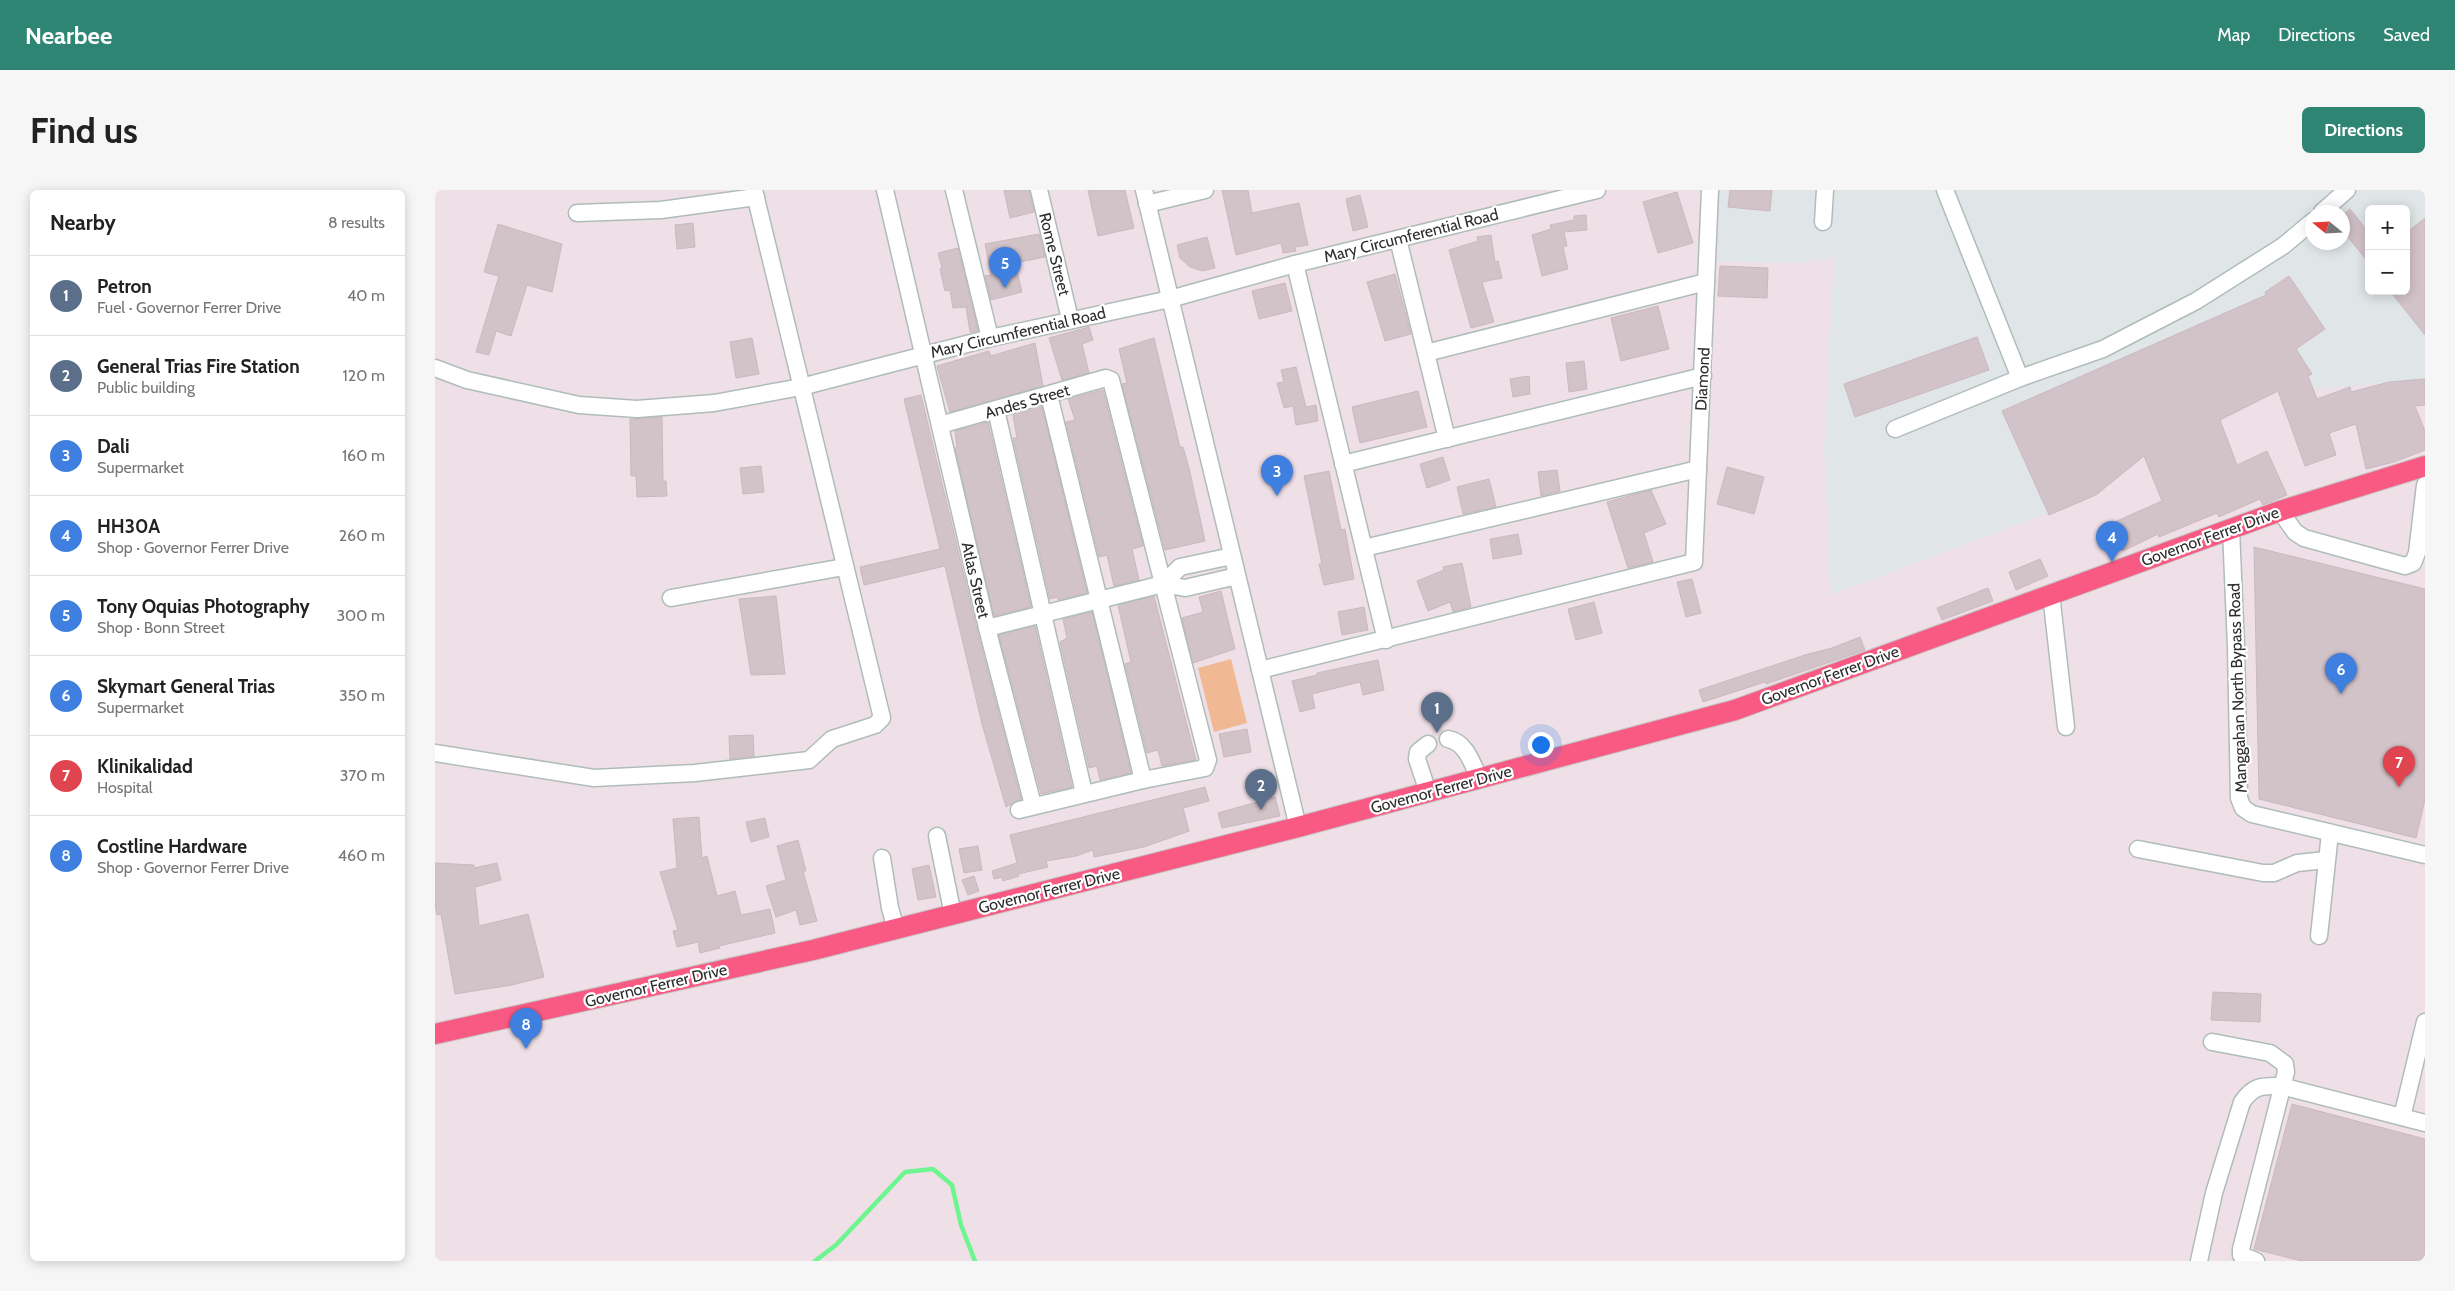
<!DOCTYPE html>
<meta charset="utf-8">
<style>
:root{--surface:#fff;--page:#f6f6f6;--text:#222;--muted:#767676;--line:#e0e0e0;--accent:#2e8573}
body{margin:0;font-family:Cabin,sans-serif;background:var(--page);color:var(--text)}
.controls{position:absolute;right:15px;top:15px;display:grid;overflow:hidden;border-radius:8px;box-shadow:0 2px 12px #0003}
.controls button{width:45px;height:45px;display:grid;place-items:center;padding:0;border:0;border-bottom:1px solid var(--line);background:var(--surface);color:var(--text);font:25px sans-serif}
.compass{position:absolute;left:1870px;top:15px;width:45px;height:45px;border-radius:50%;background:var(--surface);box-shadow:0 2px 12px #0003;rotate:288deg}
.you{position:absolute;left:1105px;top:554px;width:18px;height:18px;margin:-12px;border:4px solid #fff;border-radius:50%;background:#1a73e8;box-shadow:0 0 0 8px #1a73e833}
.badge{display:grid;place-items:center;width:32px;height:32px;border-radius:50%;background:var(--accent);color:#fff;font-size:16px;font-weight:700}
.pin{position:absolute;translate:-50% -41px;filter:drop-shadow(0 1px 2px #0008)}
.pin::after{content:'';position:absolute;top:26px;width:18px;height:15px;background:inherit;clip-path:polygon(0 0,100% 0,50% 100%)}
.list{margin:0;padding:0;list-style:none}
h2{display:flex;justify-content:space-between;align-items:center;height:65px;margin:0;padding:0 20px;font-size:21px}
h2 small{font-size:16px;font-weight:400;color:var(--muted)}
.list li{display:grid;grid-template-columns:32px 1fr auto;gap:15px;align-items:center;box-sizing:border-box;height:80px;padding:0 20px;border-top:1px solid var(--line)}
.list b{display:block;font-size:19px;white-space:nowrap}
.list p{margin:0;font-size:16px;white-space:nowrap;color:var(--muted)}
.list em{font-size:16px;font-style:normal;color:var(--muted)}
.map{position:relative;flex:none;width:1990px;height:1071px;overflow:hidden;border-radius:8px}
header{display:flex;align-items:center;gap:30px;box-sizing:border-box;height:70px;padding:0 25px;background:var(--accent);color:#fff}
header strong{font-size:24px}
nav{display:flex;gap:28px;margin-inline-start:auto;font-size:18px}
.intro{display:flex;align-items:center;justify-content:space-between;box-sizing:border-box;height:120px;padding:0 30px}
h1{margin:0;font-size:35px}
.button{padding:12px 22px;border-radius:8px;background:var(--accent);color:#fff;font-size:18px;font-weight:700}
main{display:flex;gap:30px;padding:0 30px}
aside{flex:1;background:var(--surface);border-radius:8px;box-shadow:0 2px 12px #0003}
.map>svg:first-child{display:block}
.industrial{fill:#e0e5e8;fill-rule:evenodd}
.pitch{fill:#f0b994}
.lines{fill:none;stroke-linecap:round;stroke-linejoin:round}
.stream{stroke:#6df68f;stroke-width:4.5}
.building{fill:#d2c3c9;stroke:#cbb8bf}
.minor-casing{stroke:#afbdba;stroke-width:19}
.major-casing{stroke:#c4c4c4;stroke-width:22}
.minor{stroke:#fff;stroke-width:16}
.major{stroke:#f95a83;stroke-width:20}
.labels{text-anchor:middle;stroke-width:4.5;stroke-linejoin:round;paint-order:stroke}
.street-label{font-size:16px;fill:#2d2d2d;stroke:#fff}
</style>
<header>
<strong>Nearbee</strong>
<nav><a>Map</a><a>Directions</a><a>Saved</a></nav>
</header>
<div class="intro"><h1>Find us</h1><a class="button">Directions</a></div>
<main>
<aside>
<h2>Nearby<small>8 results</small></h2>
<ul class="list">
<li><span class="badge" style="background:#5c6f8a">1</span><div><b>Petron</b><p>Fuel · Governor Ferrer Drive</p></div><em>40 m</em></li>
<li><span class="badge" style="background:#5c6f8a">2</span><div><b>General Trias Fire Station</b><p>Public building</p></div><em>120 m</em></li>
<li><span class="badge" style="background:#3f7fe0">3</span><div><b>Dali</b><p>Supermarket</p></div><em>160 m</em></li>
<li><span class="badge" style="background:#3f7fe0">4</span><div><b>HH30A</b><p>Shop · Governor Ferrer Drive</p></div><em>260 m</em></li>
<li><span class="badge" style="background:#3f7fe0">5</span><div><b>Tony Oquias Photography</b><p>Shop · Bonn Street</p></div><em>300 m</em></li>
<li><span class="badge" style="background:#3f7fe0">6</span><div><b>Skymart General Trias</b><p>Supermarket</p></div><em>350 m</em></li>
<li><span class="badge" style="background:#e0444e">7</span><div><b>Klinikalidad</b><p>Hospital</p></div><em>370 m</em></li>
<li><span class="badge" style="background:#3f7fe0">8</span><div><b>Costline Hardware</b><p>Shop · Governor Ferrer Drive</p></div><em>460 m</em></li>
</ul>
</aside>
<div class="map">
<svg width="1990" height="1071" viewBox="0 0 1990 1071">
<rect width="100%" height="100%" fill="#efdfe6"/>
<path class="industrial" d="M1284 0H1990V189L1837 204 1705 269 1661 305 1396 405 1389 258 1399 68 1365 73 1283 72ZM1934 19H1971V101H1934ZM1878 22H1908V52H1878Z"/>
<polygon class="pitch" points="796,469 812,533 779,542 763,478"/>
<g class="lines">
<polyline class="stream" points="380,1071 401,1055 470,982 498,979 517,995 526,1035 540,1071"/>
</g>
<g class="building">
<polygon points="569,0 594,0 599,22 575,28"/>
<polygon points="653,0 690,0 699,38 663,46"/>
<polygon points="787,0 813,0 817,23 864,13 873,55 860,57 861,61 848,63 846,53 801,65"/>
<polygon points="1295,0 1337,0 1335,21 1293,17"/>
<polygon points="1242,2 1258,53 1223,63 1208,12"/>
<polygon points="925,5 933,37 918,41 911,9"/>
<polygon points="1915,19 1934,43 1934,73 1908,41 1908,25"/>
<polygon points="1151,25 1152,40 1129,42 1132,56 1128,57 1133,79 1107,86 1097,45 1116,39 1115,35 1139,30 1139,26"/>
<polygon points="1990,28 1990,145 1955,101 1971,101 1971,43"/>
<polygon points="258,33 260,57 242,59 240,35"/>
<polygon points="63,34 127,54 117,102 92,95 76,146 61,141 54,165 41,162 64,86 49,82"/>
<polygon points="604,44 610,67 580,73 587,102 556,110 550,86 556,85 550,54"/>
<polygon points="1056,45 1060,72 1063,71 1067,88 1047,92 1059,132 1036,138 1014,60 1043,51 1042,47"/>
<polygon points="772,47 780,78 767,81 755,77 745,68 742,55"/>
<polygon points="523,58 543,141 542,141 535,142 531,117 518,118 515,100 510,101 505,79 507,78 503,63"/>
<polygon points="1285,76 1333,78 1332,108 1283,106"/>
<polygon points="960,84 976,144 950,151 932,92"/>
<polygon points="1854,86 1890,139 1861,159 1877,184 1873,186 1882,209 1915,197 1916,202 1954,192 1990,189 1990,215 1980,216 1990,241 1990,260 1959,272 1931,279 1921,234 1894,243 1901,265 1870,276 1843,201 1785,230 1802,275 1832,261 1852,305 1828,315 1825,309 1784,327 1782,323 1724,347 1723,344 1688,361 1675,334 1727,311 1709,266 1661,305 1614,325 1567,221 1831,105 1830,102"/>
<polygon points="850,93 857,121 824,129 817,101"/>
<polygon points="1223,116 1234,159 1186,171 1176,128"/>
<polygon points="654,137 658,150 647,154 654,183 627,190 614,148"/>
<polygon points="1542,147 1554,180 1420,227 1409,194"/>
<polygon points="317,148 324,184 301,188 295,152"/>
<polygon points="719,148 745,257 748,257 754,278 770,351 730,360 687,194 692,193 684,159"/>
<polygon points="600,153 608,196 515,222 502,176 554,161 556,166"/>
<polygon points="1149,171 1152,199 1134,202 1131,173"/>
<polygon points="861,177 871,217 881,215 883,231 861,235 858,216 849,218 842,193 849,192 846,180"/>
<polygon points="1094,186 1095,204 1078,207 1075,189"/>
<polygon points="668,200 708,356 697,359 704,390 679,396 672,365 664,367 631,232 640,230 633,209"/>
<polygon points="983,201 992,237 925,253 917,217"/>
<polygon points="486,205 542,440 586,609 571,617 547,534 510,376 429,395 425,377 505,359 469,209"/>
<polygon points="607,217 652,403 623,410 622,407 615,409 578,248 582,248 578,225"/>
<polygon points="227,227 228,291 231,291 232,306 202,307 201,286 196,286 195,229"/>
<polygon points="553,232 596,417 559,426 520,258 522,257 520,241"/>
<polygon points="1008,267 1015,290 992,298 985,274"/>
<polygon points="326,276 329,302 308,304 305,278"/>
<polygon points="1292,277 1329,287 1319,324 1282,314"/>
<polygon points="1122,280 1125,301 1106,306 1103,282"/>
<polygon points="894,281 906,340 910,339 919,389 889,395 884,374 887,374 869,286"/>
<polygon points="1054,289 1061,317 1028,324 1022,297"/>
<polygon points="1216,300 1231,334 1209,343 1218,372 1193,378 1172,312"/>
<polygon points="1083,344 1087,364 1058,369 1055,349"/>
<polygon points="1819,357 1990,399 1990,610 1981,648 1824,609"/>
<polygon points="1605,369 1613,386 1581,400 1574,382"/>
<polygon points="1027,373 1036,417 1018,422 1015,412 993,421 982,391 1009,380 1008,377"/>
<polygon points="1257,389 1266,423 1251,427 1242,392"/>
<polygon points="1553,398 1558,411 1507,430 1502,418"/>
<polygon points="786,401 800,459 758,473 747,428 768,422 764,407"/>
<polygon points="341,406 350,484 316,485 304,409"/>
<polygon points="719,406 761,570 727,576 723,560 712,563 690,474 696,472 683,415"/>
<polygon points="1159,412 1167,443 1141,450 1133,419"/>
<polygon points="929,417 933,440 907,445 903,422"/>
<polygon points="657,422 696,583 665,590 662,576 654,578 625,452 632,448 628,429"/>
<polygon points="600,436 637,597 606,604 564,445"/>
<polygon points="1425,447 1430,460 1331,494 1330,492 1268,512 1264,500 1370,465 1397,458"/>
<polygon points="943,470 949,500 928,505 925,492 877,504 880,518 865,522 857,491 882,485 882,483"/>
<polygon points="812,539 816,562 789,567 784,544"/>
<polygon points="318,545 319,566 295,569 294,546"/>
<polygon points="770,597 774,611 748,618 754,641 709,657 659,667 658,660 641,666 611,671 613,677 583,684 584,686 568,691 567,687 559,689 557,681 582,673 575,645"/>
<polygon points="840,607 845,626 787,638 783,623"/>
<polygon points="264,627 267,668 272,666 282,706 300,701 306,725 335,719 340,743 284,756 285,758 265,763 263,752 242,757 238,741 243,740 225,682 242,678 238,629"/>
<polygon points="330,628 334,647 316,652 311,632"/>
<polygon points="363,650 371,681 368,681 382,731 365,735 361,720 341,727 331,696 351,690 342,656"/>
<polygon points="543,656 547,680 529,683 524,659"/>
<polygon points="0,673 39,675 39,678 62,673 66,690 40,697 44,736 93,724 109,787 77,795 20,804 6,724 2,725 0,714"/>
<polygon points="494,675 501,707 483,710 477,679"/>
<polygon points="539,686 544,701 533,705 527,690"/>
<polygon points="1778,802 1826,804 1825,832 1776,830"/>
<polygon points="1857,914 1990,949 1990,1071 1867,1071 1819,1059"/>
</g>
<g class="lines">
<g class="minor-casing">
<g id="minor">
<polyline points="450,0 552,438 598,615"/>
<polyline points="519,0 555,148"/>
<polyline points="604,0 635,129"/>
<polyline points="709,0 863,637"/>
<polyline points="1510,0 1585,188"/>
<polyline points="712,14 770,0"/>
<polyline points="1887,22 1912,0"/>
<polyline points="142,23 226,20 321,7"/>
<polyline points="1388,32 1390,0"/>
<polyline points="963,49 1012,249"/>
<polyline points="860,74 951,450"/>
<polyline points="991,163 1271,92"/>
<polyline points="0,178 32,190 144,215 202,219 279,213 366,197 555,148 735,109 860,74 1162,0"/>
<polyline points="614,205 708,590"/>
<polyline points="561,220 649,603"/>
<polyline points="505,235 671,188 676,190 773,570 770,578 708,590 584,620"/>
<polyline points="1460,239 1585,188 1668,159 1761,111 1848,56 1878,31"/>
<polyline points="908,274 1268,186"/>
<polyline points="1845,321 1860,342 1869,348 1970,376 1978,373 1982,363 1990,295"/>
<polyline points="1796,339 1801,457 1804,608 1808,618 1817,624 1990,665"/>
<polyline points="929,358 1263,279"/>
<polyline points="728,394 745,377 797,366"/>
<polyline points="1616,404 1631,537"/>
<polyline points="236,408 409,377"/>
<polyline points="552,438 728,394 750,398 802,386"/>
<polyline points="825,480 1259,372 1275,0"/>
<path d="M1013 549C1031 552 1037 573 1044 588"/>
<polyline points="0,563 159,588 260,583 374,570 397,549 440,535 447,528 319,0"/>
<polyline points="993,602 982,569 983,562 993,554"/>
<polyline points="502,646 518,725"/>
<polyline points="1703,659 1828,683 1839,683 1862,673 1891,670"/>
<polyline points="447,668 455,718 461,739"/>
<polyline points="1884,746 1895,643"/>
<polyline points="1777,852 1835,863 1850,874 1851,882 1806,1059 1806,1065 1821,1071"/>
<polyline points="1967,927 1990,832"/>
<path d="M1764 1071 1779 1003 1807 912C1819 895 1827 896 1846 896L1990 933"/>
</g>
</g>
<g class="major-casing">
<polyline id="major" points="0,844 378,760 863,637 1300,520 1845,321 1990,276"/>
</g>
<use href="#minor" class="minor"/>
<use href="#major" class="major"/>
</g>
<g class="labels">
<g class="street-label">
<text transform="translate(976 45) rotate(-14)" y="6">Mary Circumferential Road</text>
<text transform="translate(620 64) rotate(76)" y="6">Rome Street</text>
<text transform="translate(583 142) rotate(-13)" y="6">Mary Circumferential Road</text>
<text transform="translate(1267 189) rotate(-87)" y="6">Diamond</text>
<text transform="translate(592 211) rotate(-16)" y="6">Andes Street</text>
<text transform="translate(1775 346) rotate(-20)" y="6">Governor Ferrer Drive</text>
<text transform="translate(541 390) rotate(77)" y="6">Atlas Street</text>
<text transform="translate(1395 485) rotate(-20)" y="6">Governor Ferrer Drive</text>
<text transform="translate(1802 498) rotate(-92)" y="6">Manggahan North Bypass Road</text>
<text transform="translate(1006 599) rotate(-15)" y="6">Governor Ferrer Drive</text>
<text transform="translate(614 700) rotate(-14)" y="6">Governor Ferrer Drive</text>
<text transform="translate(221 795) rotate(-13)" y="6">Governor Ferrer Drive</text>
</g>
</g>
</svg>
<div class="controls">
<button>+</button>
<button>−</button>
</div>
<svg class="compass" viewBox="-18 -18 36 36"><path d="M0-13l5 13h-10z" fill="#e53935"/><path d="M0 13l5-13h-10z" fill="#767676"/></svg>
<div class="you"></div>
<div class="pin badge" style="left:1002px;top:543px;background:#5c6f8a">1</div>
<div class="pin badge" style="left:826px;top:620px;background:#5c6f8a">2</div>
<div class="pin badge" style="left:842px;top:306px;background:#3f7fe0">3</div>
<div class="pin badge" style="left:1677px;top:372px;background:#3f7fe0">4</div>
<div class="pin badge" style="left:570px;top:98px;background:#3f7fe0">5</div>
<div class="pin badge" style="left:1906px;top:504px;background:#3f7fe0">6</div>
<div class="pin badge" style="left:1964px;top:597px;background:#e0444e">7</div>
<div class="pin badge" style="left:91px;top:859px;background:#3f7fe0">8</div>
</div>
</main>
